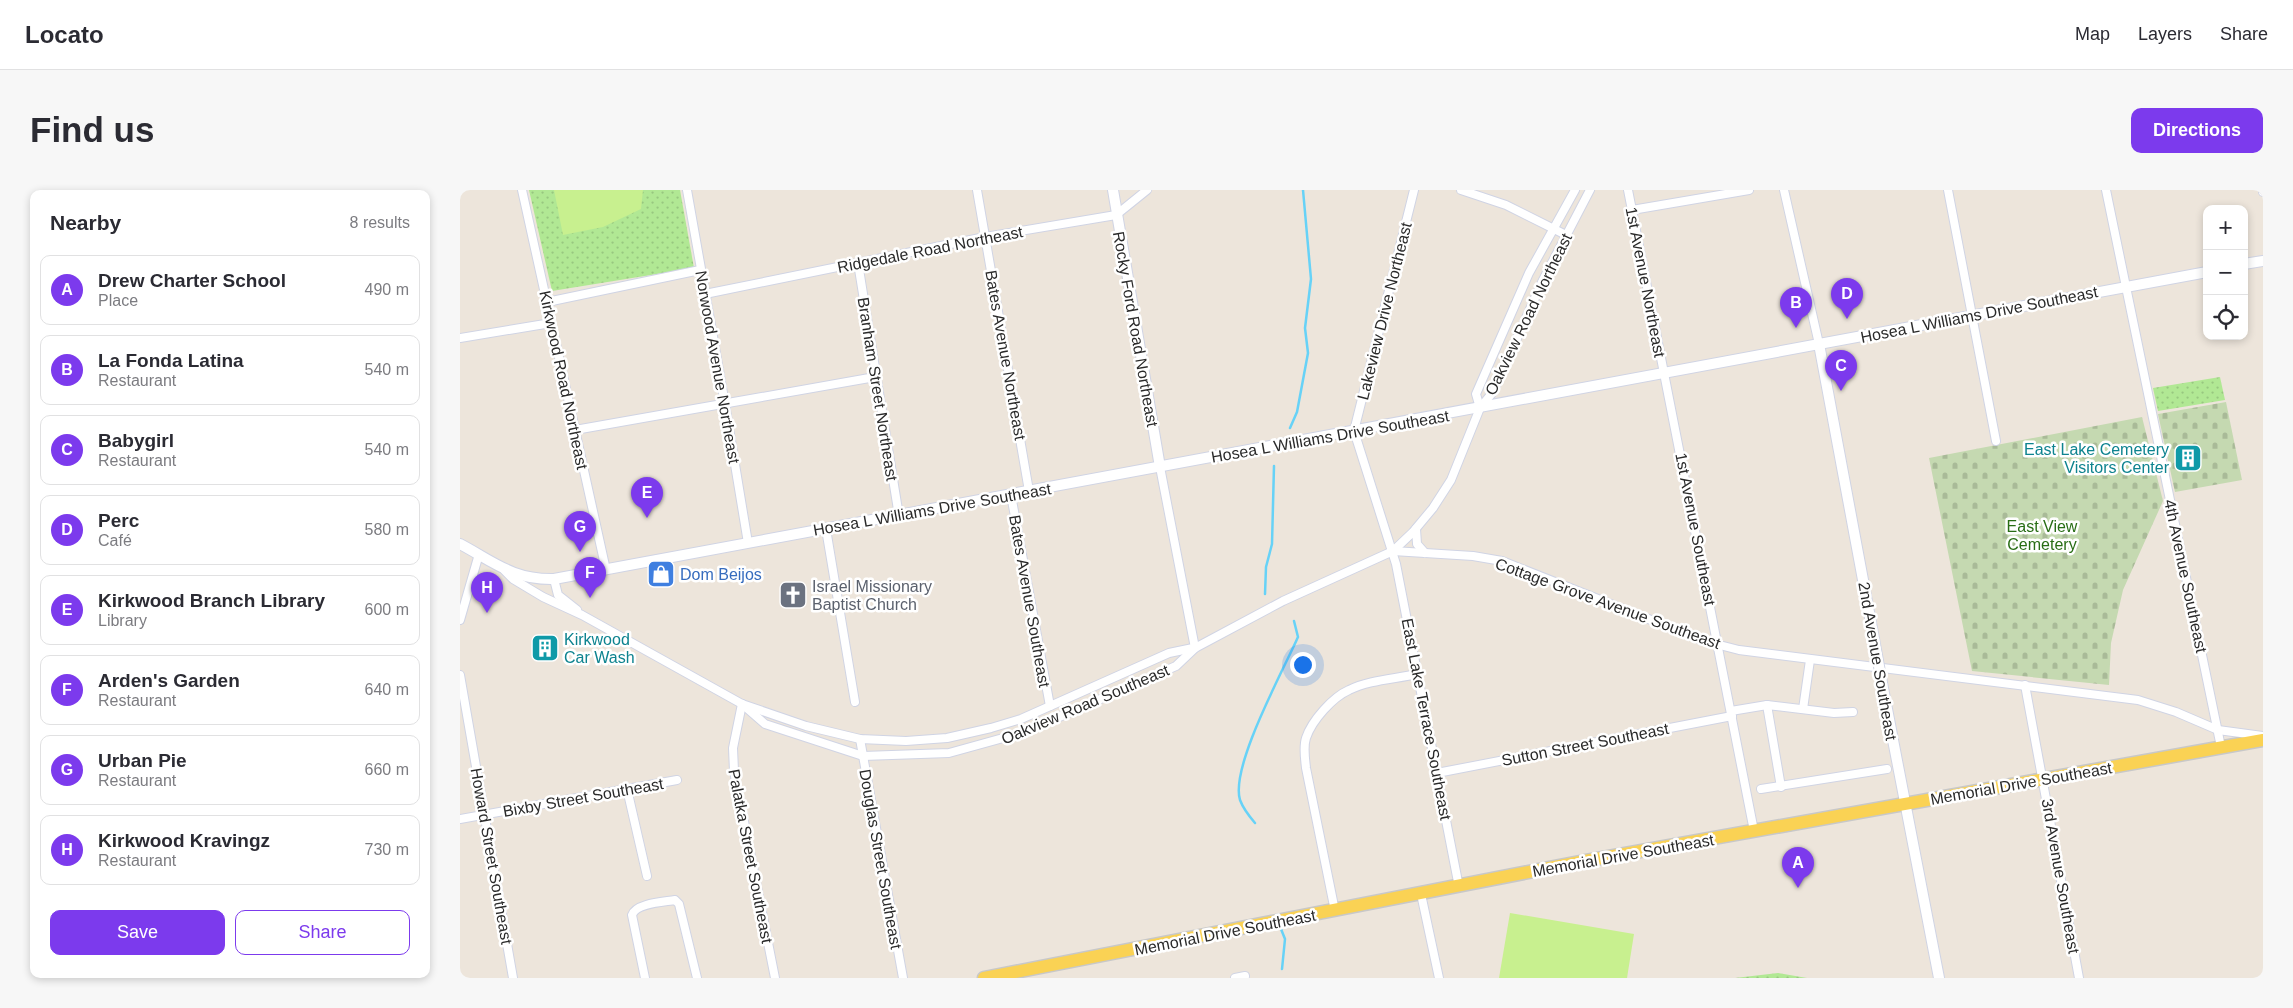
<!DOCTYPE html>
<meta charset="utf-8">
<style>
:root{--surface:#fff;--page:#f7f7f7;--text:#2b2b33;--muted:#7c7c81;--line:#e1e1e2;--accent:#7c3aed}
body{margin:0;font-family:Helvetica,sans-serif;background:var(--page);color:var(--text)}
.controls{position:absolute;right:15px;top:15px;display:grid;overflow:hidden;border-radius:10px;box-shadow:0 2px 8px #0003}
.controls button{width:45px;height:45px;display:grid;place-items:center;padding:0;border:0;border-bottom:1px solid var(--line);background:var(--surface);color:var(--text);font:25px sans-serif}
.you{position:absolute;left:842px;top:474px;width:18px;height:18px;margin:-12px;border:4px solid #fff;border-radius:50%;background:#1a73e8;box-shadow:0 0 0 8px #1a73e833}
.badge{display:grid;place-items:center;width:32px;height:32px;border-radius:50%;background:var(--accent);color:#fff;font-size:16px;font-weight:700}
.pin{position:absolute;translate:-50% -41px;filter:drop-shadow(0 1px 2px #0008)}
.pin::after{content:'';position:absolute;top:26px;width:18px;height:15px;background:inherit;clip-path:polygon(0 0,100% 0,50% 100%)}
.list{margin:0;padding:0;list-style:none}
h2{display:flex;justify-content:space-between;align-items:center;height:65px;margin:0;padding:0 20px;font-size:21px}
h2 small{font-size:16px;font-weight:400;color:var(--muted)}
.list li{display:grid;grid-template-columns:32px 1fr auto;gap:15px;align-items:center;box-sizing:border-box;height:70px;margin:0 10px 10px;padding:0 10px;border:1px solid var(--line);border-radius:10px}
.list b{display:block;font-size:19px;white-space:nowrap}
.list p{margin:0;font-size:16px;white-space:nowrap;color:var(--muted)}
.list em{font-size:16px;font-style:normal;color:var(--muted)}
.actions{display:flex;gap:10px;padding:15px 20px}
.actions a{flex:1;padding:11px 0;border:1px solid var(--accent);border-radius:10px;text-align:center;font-size:18px;color:var(--accent)}
.actions .main{background:var(--accent);color:#fff}
.icon{flex:none;width:28px;height:28px;fill:none;stroke:currentColor;stroke-width:2;stroke-linecap:round;stroke-linejoin:round}
.map{position:relative;flex:none;width:1803px;height:788px;overflow:hidden;border-radius:10px}
header{display:flex;align-items:center;gap:30px;box-sizing:border-box;height:70px;padding:0 25px;background:var(--surface);border-bottom:1px solid var(--line)}
header strong{font-size:24px}
nav{display:flex;gap:28px;margin-inline-start:auto;font-size:18px}
.intro{display:flex;align-items:center;justify-content:space-between;box-sizing:border-box;height:120px;padding:0 30px}
h1{margin:0;font-size:35px}
.button{padding:12px 22px;border-radius:10px;background:var(--accent);color:#fff;font-size:18px;font-weight:700}
main{display:flex;gap:30px;padding:0 30px}
aside{flex:1;background:var(--surface);border-radius:10px;box-shadow:0 2px 8px #0003}
.map>svg:first-child{display:block}
.grass{fill:url(#grass-dots)}
.cemetery{fill:url(#cemetery-stones)}
.pitch{fill:#c8f08f}
.lines{fill:none;stroke-linecap:round;stroke-linejoin:round}
.stream{stroke:#67d2f7;stroke-width:2.5}
.minor-casing{stroke:#d0d4e4;stroke-width:10}
.tertiary-casing{stroke:#d0d4e4;stroke-width:12}
.primary-casing{stroke:#c8c8c8;stroke-width:15}
.minor{stroke:#fff;stroke-width:8}
.tertiary{stroke:#fff;stroke-width:10}
.primary{stroke:#fad254;stroke-width:12}
.tertiary-bridge-casing{stroke:#d0d4e4;stroke-width:12;stroke-linecap:butt}
.tertiary-bridge{stroke:#fff;stroke-width:10}
.labels{text-anchor:middle;stroke-width:5;stroke-linejoin:round;paint-order:stroke}
.street-label{font-size:16px;fill:#2a2a2a;stroke:#fff}
.culture-label{font-size:16px;fill:#0d838f;stroke:#fff;text-anchor:end}
.park-label{font-size:16px;fill:#286d15;stroke:#fff}
.shop-label{font-size:16px;fill:#366cbe;stroke:#fff;text-anchor:start}
.worship-label{font-size:16px;fill:#5b616d;stroke:#fff;text-anchor:start}
</style>
<header>
<strong>Locato</strong>
<nav><a>Map</a><a>Layers</a><a>Share</a></nav>
</header>
<div class="intro"><h1>Find us</h1><a class="button">Directions</a></div>
<main>
<aside>
<h2>Nearby<small>8 results</small></h2>
<ul class="list">
<li><span class="badge">A</span><div><b>Drew Charter School</b><p>Place</p></div><em>490 m</em></li>
<li><span class="badge">B</span><div><b>La Fonda Latina</b><p>Restaurant</p></div><em>540 m</em></li>
<li><span class="badge">C</span><div><b>Babygirl</b><p>Restaurant</p></div><em>540 m</em></li>
<li><span class="badge">D</span><div><b>Perc</b><p>Café</p></div><em>580 m</em></li>
<li><span class="badge">E</span><div><b>Kirkwood Branch Library</b><p>Library</p></div><em>600 m</em></li>
<li><span class="badge">F</span><div><b>Arden's Garden</b><p>Restaurant</p></div><em>640 m</em></li>
<li><span class="badge">G</span><div><b>Urban Pie</b><p>Restaurant</p></div><em>660 m</em></li>
<li><span class="badge">H</span><div><b>Kirkwood Kravingz</b><p>Restaurant</p></div><em>730 m</em></li>
</ul>
<div class="actions"><a class="main">Save</a><a>Share</a></div>
</aside>
<div class="map">
<svg width="1803" height="788" viewBox="0 0 1803 788">
<defs>
<pattern id="grass-dots" width="8" height="8" patternUnits="userSpaceOnUse" patternTransform="scale(1.25)"><rect width="8" height="8" fill="#b1e894"/><path d="M2 2h.1M6 6h.1" fill="none" stroke="#98c780" stroke-width="1.8" stroke-linecap="round"/></pattern>
<pattern id="cemetery-stones" width="16" height="16" patternUnits="userSpaceOnUse" patternTransform="scale(1.25)"><rect width="16" height="16" fill="#c5d9b1"/><path d="M2 7V4a2 2 0 0 1 4 0v3zM10 15v-3a2 2 0 0 1 4 0v3z" fill="#a9ba98"/></pattern>
</defs>
<rect width="100%" height="100%" fill="#ede5db"/>
<g class="grass">
<polygon points="69,0 220,0 234,78 92,101"/>
<polygon points="1760,187 1765,210 1698,221 1693,198"/>
<polygon points="1318,783 1347,788 1275,788"/>
</g>
<g class="cemetery">
<polygon points="1766,212 1782,290 1715,302 1698,224"/>
<polygon points="1682,227 1703,311 1663,400 1651,453 1649,495 1512,481 1469,268"/>
</g>
<g class="pitch">
<polygon points="94,0 183,0 181,19 143,37 103,45"/>
<polygon points="1050,723 1174,744 1167,788 1039,788"/>
</g>
<g class="lines">
<g class="stream">
<polyline points="830,238 837,222 848,163 845,138 851,89 843,0"/>
<polyline points="805,404 806,377 812,354 814,276"/>
<path d="M795 633C789 626 783 618 780 610 770 577 823 481 838 447L834 431"/>
<polyline points="821,739 825,749 822,779"/>
</g>
<g class="minor-casing">
<g id="minor">
<polyline points="62,0 146,380"/>
<polyline points="227,0 265,214 288,353"/>
<polyline points="517,0 569,301"/>
<polyline points="954,0 894,241 936,374 999,697"/>
<polyline points="1001,0 1046,15 1106,45"/>
<polyline points="1168,0 1294,641"/>
<polyline points="1324,0 1359,154"/>
<polyline points="1488,0 1536,251"/>
<polyline points="1646,0 1761,557"/>
<polyline points="1803,0 1803,2"/>
<polyline points="1172,20 1289,0"/>
<polyline points="398,73 439,326"/>
<polyline points="245,104 525,47 656,25 687,0"/>
<polyline points="87,112 240,80"/>
<polyline points="0,148 91,133"/>
<polyline points="1020,218 1016,204 1069,83 1115,0"/>
<polyline points="115,240 415,187"/>
<polyline points="700,277 735,458"/>
<polyline points="551,305 590,516"/>
<polyline points="366,339 395,512"/>
<polyline points="956,339 957,354 965,363"/>
<polyline points="933,361 1013,366 1042,371 1244,451 1279,460 1678,510 1716,522 1758,540 1803,546"/>
<polyline points="45,381 53,389 83,407 122,425 282,514 346,536 400,549 446,551 487,548 531,538 561,529 709,463 733,458"/>
<polyline points="94,389 98,405 117,420"/>
<polyline points="0,430 19,364"/>
<polyline points="0,485 53,788"/>
<polyline points="1565,495 1619,788"/>
<polyline points="282,514 305,534 403,566 489,563 565,542 716,476 735,458 823,411 933,361 953,342 973,318 991,290 1020,218 1033,202 1083,90 1130,0"/>
<polyline points="282,514 273,558 274,581 315,788"/>
<polyline points="1307,515 1321,597"/>
<polyline points="1343,519 1350,470"/>
<polyline points="1271,521 1307,515 1374,523 1393,522"/>
<polyline points="400,549 443,788"/>
<polyline points="977,583 1272,526"/>
<polyline points="167,599 187,686"/>
<polyline points="1301,599 1427,579"/>
<polyline points="0,629 217,590"/>
<polyline points="961,704 979,788"/>
<path d="M875 721 846 578C845 568 843 557 846 548 852 530 873 507 889 500 909 490 935 489 957 484"/>
<path d="M185 788 172 725C176 713 204 712 215 710L219 714 237 788"/>
<polyline points="775,788 785,786"/>
</g>
</g>
<g class="tertiary-casing">
<g id="tertiary">
<polyline points="653,0 700,277"/>
<polyline points="1784,74 1803,71"/>
<polyline points="1359,154 1417,465"/>
<path d="M0 354C34 372 53 390 94 389L1747 82"/>
<polyline points="1422,493 1479,788"/>
</g>
</g>
<g class="primary-casing">
<polyline id="primary" points="524,788 1125,671 1803,550"/>
</g>
<use href="#minor" class="minor"/>
<use href="#tertiary" class="tertiary"/>
<use href="#primary" class="primary"/>
<g class="tertiary-bridge-casing">
<polyline id="tertiary-bridge" points="1417,465 1422,493"/>
</g>
<use href="#tertiary-bridge" class="tertiary-bridge"/>
</g>
<defs>
<g id="building-square" transform="scale(1.4375)"><rect x="-9" y="-9" width="18" height="18" rx="4" fill="#0f9aa8" stroke="#fff"/><path d="M-4-6H4V6H1V3H-1V6H-4ZM-2.5-4.3h1.7v1.8h-1.7ZM.8-4.3h1.7v1.8H.8ZM-2.5-1h1.7V.8h-1.7ZM.8-1h1.7V.8H.8Z" fill="#fff"/></g>
<g id="shop-square" transform="scale(1.4375)"><rect x="-9" y="-9" width="18" height="18" rx="4" fill="#3f7fe0" stroke="#fff"/><path d="M-5-2.5h2.3a2.7 3.5 0 0 1 5.4 0H5L5.5 6h-11ZM-1.5-2.5h3a1.5 2.3 0 0 0-3 0Z" fill="#fff"/></g>
<g id="church-square" transform="scale(1.4375)"><rect x="-9" y="-9" width="18" height="18" rx="4" fill="#6b7280" stroke="#fff"/><path d="M-1.2-6h2.4v3.5h3.3v2.4h-3.3V6h-2.4V-.1h-3.3v-2.4h3.3Z" fill="#fff"/></g>
</defs>
<g fill-rule="evenodd">
<use href="#building-square" x="1728" y="268"/>
<use href="#shop-square" x="201" y="384"/>
<use href="#church-square" x="333" y="405"/>
<use href="#building-square" x="85" y="458"/>
</g>
<g class="labels">
<g class="street-label">
<text transform="translate(470 59) rotate(-11)" y="6">Ridgedale Road Northeast</text>
<text transform="translate(1186 92) rotate(79)" y="6">1st Avenue Northeast</text>
<text transform="translate(924 121) rotate(-76)" y="6">Lakeview Drive Northeast</text>
<text transform="translate(1068 124) rotate(-64)" y="6">Oakview Road Northeast</text>
<text transform="translate(1519 124) rotate(-11)" y="6">Hosea L Williams Drive Southeast</text>
<text transform="translate(676 139) rotate(80)" y="6">Rocky Ford Road Northeast</text>
<text transform="translate(546 165) rotate(80)" y="6">Bates Avenue Northeast</text>
<text transform="translate(258 177) rotate(80)" y="6">Norwood Avenue Northeast</text>
<text transform="translate(104 190) rotate(78)" y="6">Kirkwood Road Northeast</text>
<text transform="translate(418 199) rotate(81)" y="6">Branham Street Northeast</text>
<text transform="translate(870 246) rotate(-10)" y="6">Hosea L Williams Drive Southeast</text>
<text transform="translate(472 319) rotate(-10)" y="6">Hosea L Williams Drive Southeast</text>
<text transform="translate(1236 339) rotate(79)" y="6">1st Avenue Southeast</text>
<text transform="translate(1726 386) rotate(78)" y="6">4th Avenue Southeast</text>
<text transform="translate(570 411) rotate(80)" y="6">Bates Avenue Southeast</text>
<text transform="translate(1148 413) rotate(20)" y="6">Cottage Grove Avenue Southeast</text>
<text transform="translate(1418 471) rotate(80)" y="6">2nd Avenue Southeast</text>
<text transform="translate(625 514) rotate(-23)" y="6">Oakview Road Southeast</text>
<text transform="translate(967 529) rotate(79)" y="6">East Lake Terrace Southeast</text>
<text transform="translate(1125 554) rotate(-11)" y="6">Sutton Street Southeast</text>
<text transform="translate(1561 593) rotate(-10)" y="6">Memorial Drive Southeast</text>
<text transform="translate(123 607) rotate(-10)" y="6">Bixby Street Southeast</text>
<text transform="translate(1163 665) rotate(-10)" y="6">Memorial Drive Southeast</text>
<text transform="translate(32 666) rotate(80)" y="6">Howard Street Southeast</text>
<text transform="translate(291 666) rotate(79)" y="6">Palatka Street Southeast</text>
<text transform="translate(421 669) rotate(80)" y="6">Douglas Street Southeast</text>
<text transform="translate(1601 686) rotate(80)" y="6">3rd Avenue Southeast</text>
<text transform="translate(765 742) rotate(-11)" y="6">Memorial Drive Southeast</text>
</g>
<g class="culture-label">
<text x="1709" y="265">East Lake Cemetery<tspan x="1709" dy="18">Visitors Center</tspan></text>
<text x="104" y="455" text-anchor="start">Kirkwood<tspan x="104" dy="18">Car Wash</tspan></text>
</g>
<g class="park-label">
<text x="1582" y="342">East View<tspan x="1582" dy="18">Cemetery</tspan></text>
</g>
<g class="shop-label">
<text x="220" y="390">Dom Beijos</text>
</g>
<g class="worship-label">
<text x="352" y="402">Israel Missionary<tspan x="352" dy="18">Baptist Church</tspan></text>
</g>
</g>
</svg>
<div class="controls">
<button>+</button>
<button>−</button>
<button><svg class="icon" aria-label="locate" viewBox="0 0 24 24"><circle cx="12" cy="12" r="6"/><path d="M12 2v4M12 18v4M2 12h4M18 12h4"/></svg></button>
</div>
<div class="you"></div>
<div class="pin badge" style="left:1338px;top:698px">A</div>
<div class="pin badge" style="left:1336px;top:138px">B</div>
<div class="pin badge" style="left:1381px;top:201px">C</div>
<div class="pin badge" style="left:1387px;top:129px">D</div>
<div class="pin badge" style="left:187px;top:328px">E</div>
<div class="pin badge" style="left:130px;top:408px">F</div>
<div class="pin badge" style="left:120px;top:362px">G</div>
<div class="pin badge" style="left:27px;top:423px">H</div>
</div>
</main>
